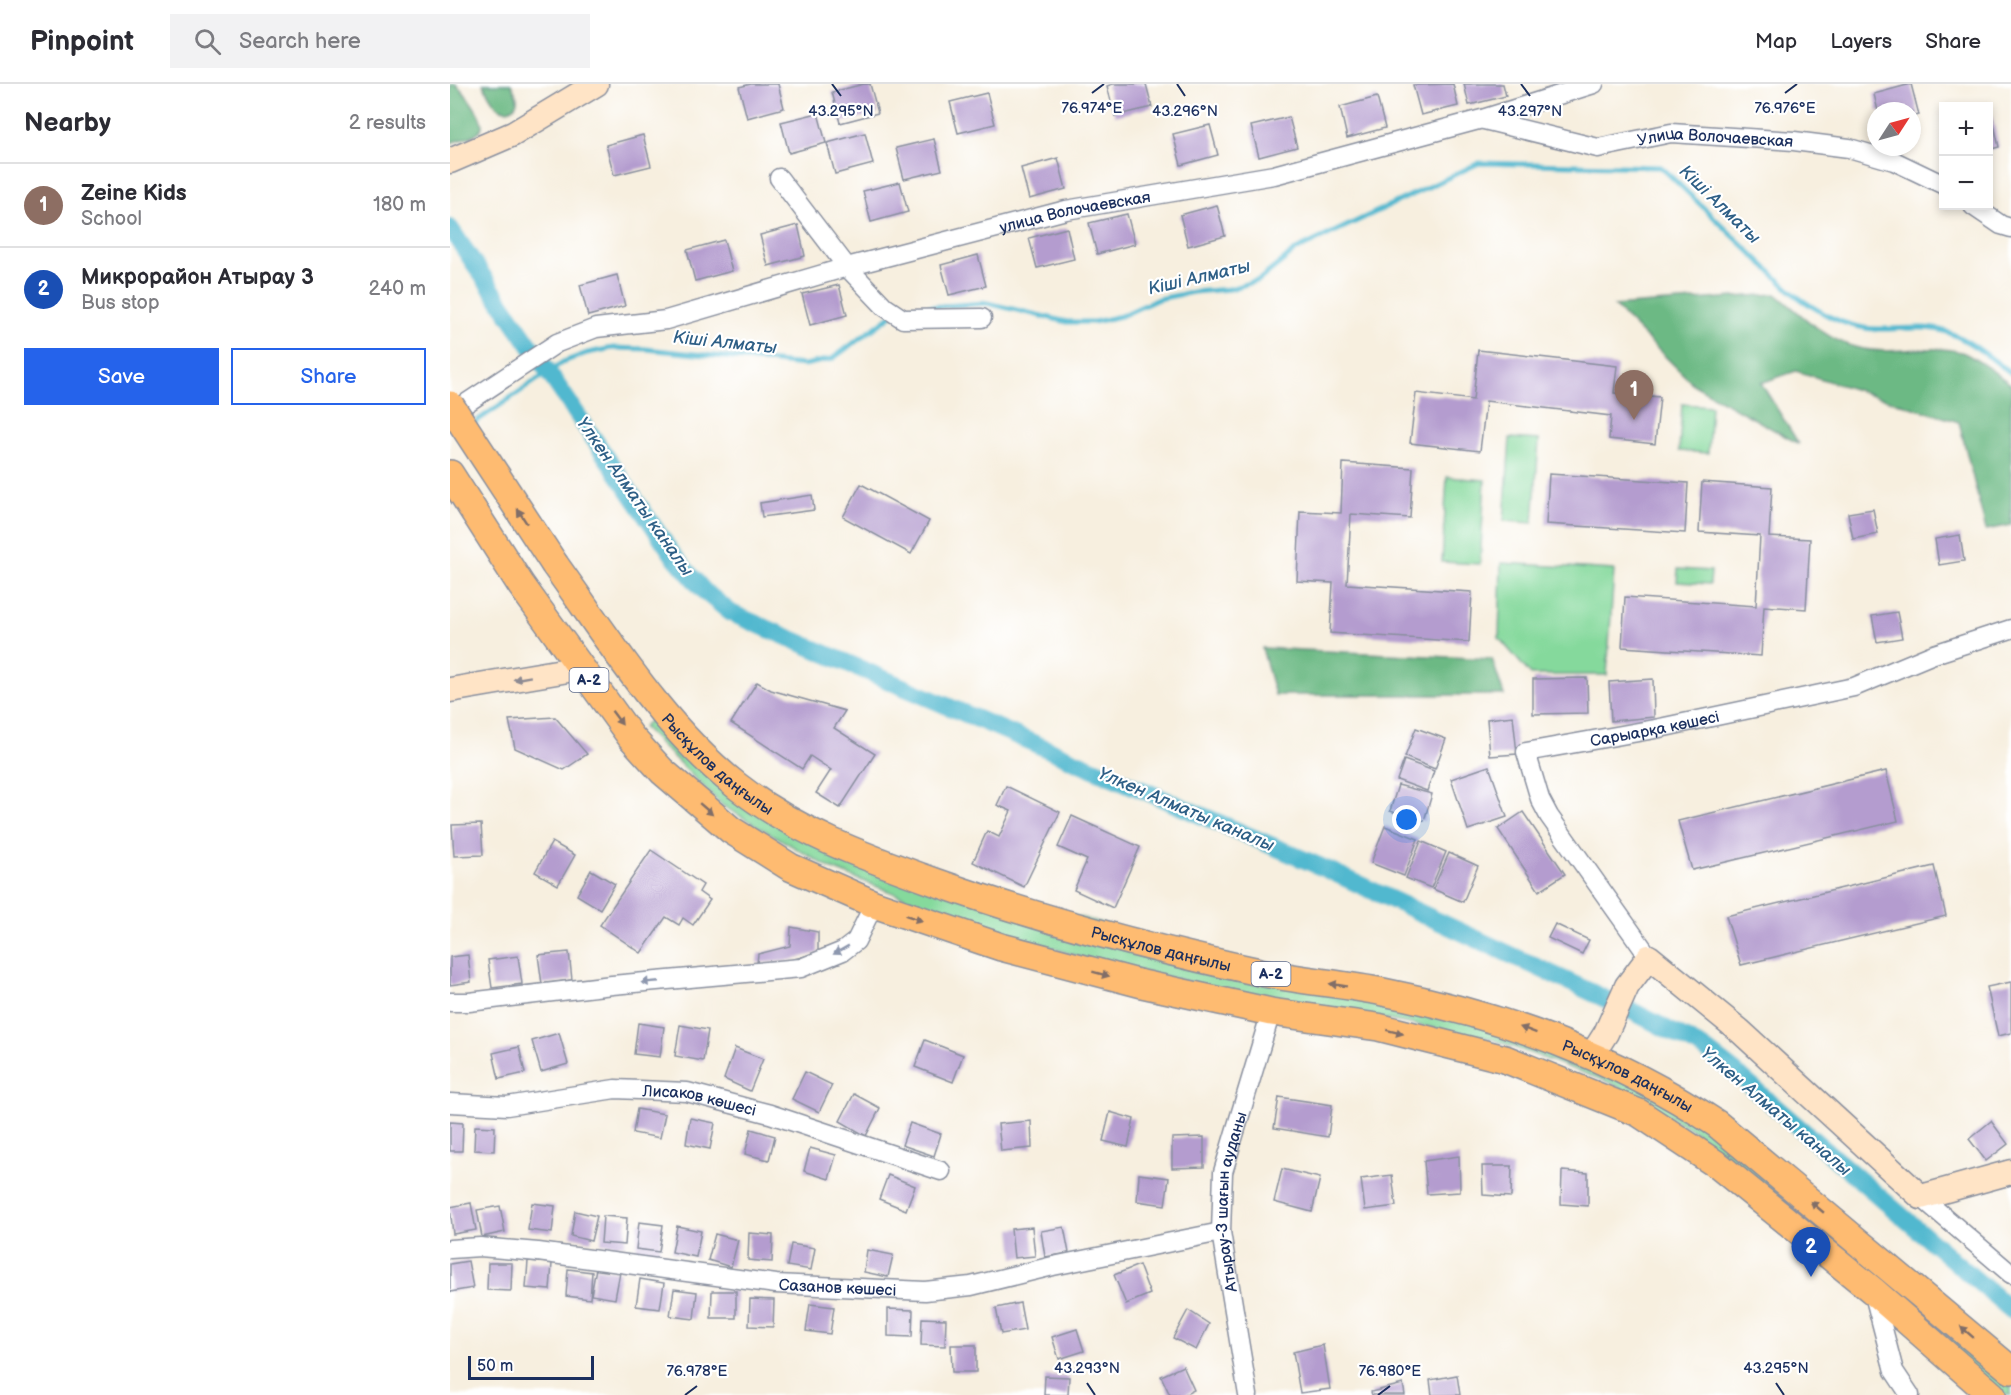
<!DOCTYPE html>
<meta charset="utf-8">
<style>
:root{--surface:#fff;--page:#f2f2f3;--text:#2b2b33;--muted:#7c7c81;--line:#e1e1e2;--accent:#2563eb}
body{margin:0;font-family:"Balsamiq Sans",sans-serif;background:var(--page);color:var(--text)}
.controls{position:absolute;right:18px;top:18px;display:grid;overflow:hidden;border-radius:0px;box-shadow:0 3px 9px #0003}
.controls button{width:54px;height:54px;display:grid;place-items:center;padding:0;border:0;border-bottom:2px solid var(--line);background:var(--surface);color:var(--text);font:30px sans-serif}
.compass{position:absolute;left:1417px;top:18px;width:54px;height:54px;border-radius:50%;background:var(--surface);box-shadow:0 3px 9px #0003;rotate:54deg}
.scale{position:absolute;left:18px;bottom:15px;width:126px;box-sizing:border-box;padding-left:6px;border:3px solid #1b2f5e;border-top:0;font-size:16px;line-height:21px;white-space:nowrap;color:#1b2f5e;-webkit-text-stroke:4px #fff;paint-order:stroke}
.you{position:absolute;left:957px;top:736px;width:21px;height:21px;margin:-15px;border:4px solid #fff;border-radius:50%;background:#1a73e8;box-shadow:0 0 0 9px #1a73e833}
.badge{display:grid;place-items:center;width:39px;height:39px;border-radius:50%;background:var(--accent);color:#fff;font-size:20px;font-weight:700}
.pin{position:absolute;translate:-50% -50px;filter:drop-shadow(0 2px 3px #0008)}
.pin::after{content:'';position:absolute;top:32px;width:21px;height:18px;background:inherit;clip-path:polygon(0 0,100% 0,50% 100%)}
.list{margin:0;padding:0;list-style:none}
h2{display:flex;justify-content:space-between;align-items:center;height:78px;margin:0;padding:0 24px;font-size:26px}
h2 small{font-size:20px;font-weight:400;color:var(--muted)}
.list li{display:grid;grid-template-columns:39px 1fr auto;gap:18px;align-items:center;box-sizing:border-box;height:84px;padding:0 24px;border-top:2px solid var(--line)}
.list b{display:block;font-size:22px;white-space:nowrap}
.list p{margin:0;font-size:20px;white-space:nowrap;color:var(--muted)}
.list em{font-size:20px;font-style:normal;color:var(--muted)}
.actions{display:flex;gap:12px;padding:18px 24px}
.actions a{flex:1;padding:14px 0;border:2px solid var(--accent);border-radius:0px;text-align:center;font-size:21px;color:var(--accent)}
.actions .main{background:var(--accent);color:#fff}
.icon{flex:none;width:33px;height:33px;fill:none;stroke:currentColor;stroke-width:2;stroke-linecap:round;stroke-linejoin:round}
.map{position:relative;flex:none;width:1561px;height:1311px;overflow:hidden}
header{display:flex;align-items:center;gap:36px;box-sizing:border-box;height:84px;padding:0 30px;background:var(--surface);border-bottom:2px solid var(--line)}
header strong{font-size:28px}
nav{display:flex;gap:33px;margin-inline-start:auto;font-size:21px}
.search{width:420px;height:54px;background:var(--page);display:flex;align-items:center;gap:15px;box-sizing:border-box;padding:0 21px;border-radius:0px;color:var(--muted);font-size:22px}
main{display:flex}
aside{flex:1;background:var(--surface)}
.map>svg:first-child{display:block}
.green{fill:#85d99c;stroke:#50847d;stroke-width:1.5}
.forest{fill:#6cb984;stroke:#447471;stroke-width:1.5}
.lines{fill:none;stroke-linecap:round;stroke-linejoin:round}
.stream{stroke:#51b8cf;stroke-width:5}
.canal{stroke:#51b8cf;stroke-width:18}
.building{fill:#b49ccf}
.street-casing{stroke:#898f9e;stroke-width:21}
.secondary-casing{stroke:#898f9e;stroke-width:27}
.primary-casing{stroke:#898f9e;stroke-width:30}
.street{stroke:#fff;stroke-width:18}
.secondary{stroke:#ffe4c6;stroke-width:24}
.primary{stroke:#febb71;stroke-width:27}
.primary-bridge-casing{stroke:#898f9e;stroke-width:30;stroke-linecap:butt}
.primary-bridge{stroke:#febb71;stroke-width:27}
.oneway{fill:#816e67}
.oneway2{fill:#8d8a92}
.oneway3{fill:#8d97ae}
.ticks{fill:none;stroke:#1b2f5e;stroke-width:2}
.labels{text-anchor:middle;stroke-width:4.5;stroke-linejoin:round;paint-order:stroke}
.shield{fill:#fff;stroke:#5f6d8e;stroke-width:1.5}
.shield-label{font-size:15px;font-weight:bold;fill:#1b2f5e}
.street-label{font-size:16px;fill:#1b2f5e;stroke:#fff}
.water-label{font-size:18px;font-style:italic;fill:#2e5f86;stroke:#fff}
.ticks-label{font-size:15px;text-anchor:middle;fill:#1b2f5e;stroke:#fff;stroke-width:4.5;stroke-linejoin:round;paint-order:stroke}
</style>
<header>
<strong>Pinpoint</strong>
<div class="search"><svg class="icon" aria-label="search" viewBox="0 0 24 24"><circle cx="10" cy="10" r="6"/><path d="M15 15l6 6"/></svg>Search here</div>
<nav><a>Map</a><a>Layers</a><a>Share</a></nav>
</header>
<main>
<aside>
<h2>Nearby<small>2 results</small></h2>
<ul class="list">
<li><span class="badge" style="background:#8d6e63">1</span><div><b>Zeine Kids</b><p>School</p></div><em>180 m</em></li>
<li><span class="badge" style="background:#1a4fb4">2</span><div><b>Микрорайон Атырау 3</b><p>Bus stop</p></div><em>240 m</em></li>
</ul>
<div class="actions"><a class="main">Save</a><a>Share</a></div>
</aside>
<div class="map">
<svg width="1561" height="1311" viewBox="0 0 1561 1311">
<rect width="100%" height="100%" fill="#fff"/>
<filter id="ink" filterUnits="userSpaceOnUse"><feTurbulence type="fractalNoise" baseFrequency=".0167" numOctaves="2"/><feDisplacementMap in="SourceGraphic" scale="12" xChannelSelector="R" yChannelSelector="G"/><feConvolveMatrix kernelMatrix="1 2 1 2 8 2 1 2 1" color-interpolation-filters="sRGB"/></filter>
<filter id="wash" filterUnits="userSpaceOnUse"><feTurbulence type="fractalNoise" baseFrequency=".008" numOctaves="4" result="noise"/><feDisplacementMap in="SourceGraphic" scale="24" xChannelSelector="R" yChannelSelector="G"/><feGaussianBlur stdDeviation="1.35" result="paint"/><feColorMatrix in="noise" values="0 0 0 0 0 0 0 0 0 0 0 0 0 0 0 0 0 1.4 0 .05"/><feComposite in="paint" operator="in"/></filter>
<g filter="url(#wash)">
<rect width="100%" height="100%" fill="#f7efdf"/>
<g class="green">
<polygon points="1232,320 1261,322 1258,369 1229,367"/>
<polygon points="1060,354 1089,356 1083,439 1054,437"/>
<polygon points="997,393 1035,396 1030,480 992,478"/>
<polygon points="1051,479 1164,486 1157,591 1081,591 1049,554"/>
<polygon points="1228,485 1261,487 1260,500 1227,498"/>
<polygon points="204,633 381,768 1041,941 1166,989 1253,1038 1561,1303 1561,1311 1552,1311 1244,1047 1161,999 1039,954 809,913 643,877 497,830 380,784 273,722 193,643"/>
</g>
<g class="forest">
<path d="M5 0C13 5 37 37 31 45 26 53 9 56 0 59V1Z"/>
<path d="M33 0H61C63 4 66 9 67 14 68 23 58 29 50 24 42 20 37 7 33 0Z"/>
<path d="M1326 210C1351 230 1374 255 1405 263 1439 273 1477 259 1511 268 1523 271 1549 292 1561 300V441L1536 446 1509 338 1346 287 1311 299 1349 360 1244 301 1164 222Z"/>
<polygon points="812,564 1042,575 1054,611 825,611"/>
</g>
<g class="lines">
<g class="stream">
<path d="M450 225 537 219 617 238H644L671 232 708 215 743 208 780 205 809 196 846 166 1029 79 1211 83 1345 211C1369 228 1395 244 1425 245 1448 246 1472 241 1494 247 1519 255 1540 274 1561 289"/>
<polyline points="21,341 113,278 137,269 163,264 196,265 354,281 382,275 442,231"/>
</g>
<polyline class="canal" points="0,144 223,471 254,507 281,529 876,785 1186,929 1253,964 1287,990 1561,1226"/>
</g>
<g id="blocks">
<g class="building">
<polygon points="301,0 328,0 334,24 297,34 289,3"/>
<polygon points="414,0 420,0 428,29 390,39 382,8"/>
<polygon points="663,0 696,0 702,23 665,32 657,2"/>
<polygon points="1003,0 1008,22 971,31 963,1"/>
<polygon points="1014,0 1053,0 1056,12 1019,21"/>
<polygon points="1461,0 1469,31 1462,33 1462,27 1428,27 1424,10"/>
<polygon points="537,9 545,40 508,49 500,18"/>
<polygon points="927,13 935,44 897,54 890,23"/>
<polygon points="368,29 376,59 339,69 331,38"/>
<polygon points="1542,32 1549,63 1538,66 1538,33"/>
<polygon points="839,33 847,63 809,73 801,42"/>
<polygon points="760,41 768,71 731,81 723,50"/>
<polygon points="415,49 423,80 385,90 377,59"/>
<polygon points="193,51 201,82 164,91 156,61"/>
<polygon points="484,55 492,86 454,95 446,64"/>
<polygon points="608,74 616,105 579,115 571,84"/>
<polygon points="450,98 458,128 421,138 413,107"/>
<polygon points="767,121 775,152 738,162 730,131"/>
<polygon points="677,130 685,160 647,170 639,139"/>
<polygon points="348,141 355,172 318,182 310,151"/>
<polygon points="617,144 624,175 587,184 579,154"/>
<polygon points="274,156 282,187 245,197 237,166"/>
<polygon points="528,171 536,202 499,211 491,181"/>
<polygon points="167,191 175,222 138,232 130,201"/>
<polygon points="389,201 397,231 360,241 352,210"/>
<polygon points="1028,266 1167,282 1164,309 1210,313 1205,360 1159,355 1161,332 1036,317 1030,367 960,359 966,309 1023,316"/>
<polygon points="893,379 963,384 960,434 901,430 897,500 1022,508 1019,558 880,549 883,499 847,497 850,427 891,429"/>
<polygon points="1099,390 1238,399 1235,449 1096,440"/>
<polygon points="1252,398 1322,403 1319,453 1360,455 1356,525 1314,522 1311,572 1172,563 1175,513 1306,522 1310,452 1249,448"/>
<polygon points="411,400 479,437 461,470 393,433"/>
<polygon points="362,411 364,426 312,433 310,419"/>
<polygon points="1423,425 1428,450 1403,455 1398,429"/>
<polygon points="1510,451 1514,477 1489,481 1485,455"/>
<polygon points="1447,528 1452,554 1427,558 1422,532"/>
<polygon points="1137,594 1138,629 1083,630 1083,595"/>
<polygon points="1203,595 1204,633 1161,637 1159,598"/>
<polygon points="307,598 321,606 395,627 384,644 425,670 390,724 366,709 381,686 360,672 352,685 281,639"/>
<polygon points="1063,632 1067,670 1040,672 1037,635"/>
<polygon points="105,633 137,670 114,686 65,664 59,636"/>
<polygon points="966,644 996,655 985,685 955,673"/>
<polygon points="954,676 984,687 977,707 947,696"/>
<polygon points="1039,682 1057,733 1018,746 1001,695"/>
<polygon points="1436,687 1448,737 1242,786 1228,737"/>
<polygon points="948,701 982,710 974,737 940,727"/>
<polygon points="556,702 610,728 574,803 523,778 537,747 549,753 561,727 547,721"/>
<polygon points="1073,728 1115,790 1089,807 1048,745"/>
<polygon points="622,732 690,763 663,824 624,806 637,776 608,763"/>
<polygon points="31,740 33,771 4,772 2,741"/>
<polygon points="935,742 968,755 954,792 921,779"/>
<polygon points="971,757 996,768 981,804 956,794"/>
<polygon points="102,758 125,771 108,801 85,788"/>
<polygon points="201,766 253,801 249,808 260,816 243,841 233,834 229,841 216,833 191,869 150,841"/>
<polygon points="999,769 1028,782 1013,818 983,805"/>
<polygon points="1484,782 1496,832 1291,881 1276,832"/>
<polygon points="141,786 165,800 150,825 127,811"/>
<polygon points="1105,840 1139,856 1132,870 1098,854"/>
<polygon points="341,843 368,848 368,869 336,877 307,879 308,870 340,862"/>
<polygon points="119,868 122,896 92,900 88,871"/>
<polygon points="18,871 21,898 0,901 0,873"/>
<polygon points="68,872 72,900 42,904 38,876"/>
<polygon points="1561,898 1561,949 1548,952 1537,903"/>
<polygon points="188,939 214,943 210,973 184,970"/>
<polygon points="230,941 258,946 253,977 225,972"/>
<polygon points="109,949 118,980 91,988 82,957"/>
<polygon points="475,956 513,971 503,998 465,983"/>
<polygon points="69,963 75,989 49,995 43,969"/>
<polygon points="285,964 313,975 300,1007 274,995"/>
<polygon points="355,988 382,1001 369,1028 342,1015"/>
<polygon points="404,1010 430,1024 416,1052 390,1037"/>
<polygon points="829,1013 882,1021 878,1053 824,1044"/>
<polygon points="187,1025 215,1030 210,1054 183,1049"/>
<polygon points="660,1028 684,1035 678,1063 653,1057"/>
<polygon points="240,1034 265,1039 260,1065 236,1060"/>
<polygon points="581,1037 582,1064 551,1067 548,1040"/>
<polygon points="1541,1037 1558,1060 1536,1077 1519,1055"/>
<polygon points="0,1038 13,1039 12,1067 0,1067"/>
<polygon points="460,1039 491,1050 484,1072 452,1061"/>
<polygon points="25,1042 45,1043 44,1067 24,1066"/>
<polygon points="301,1045 325,1052 319,1076 295,1070"/>
<polygon points="754,1053 754,1083 722,1084 722,1054"/>
<polygon points="360,1064 386,1071 379,1095 354,1087"/>
<polygon points="1009,1072 1010,1108 977,1110 974,1077"/>
<polygon points="1032,1082 1062,1082 1061,1113 1033,1111"/>
<polygon points="832,1085 870,1094 862,1128 824,1118"/>
<polygon points="1112,1087 1138,1089 1138,1122 1111,1120"/>
<polygon points="689,1090 719,1094 715,1121 687,1117"/>
<polygon points="438,1091 465,1102 456,1126 429,1115"/>
<polygon points="942,1091 946,1122 915,1126 911,1095"/>
<polygon points="21,1119 26,1146 3,1150 0,1123"/>
<polygon points="82,1119 105,1122 102,1149 78,1146"/>
<polygon points="50,1122 55,1148 32,1153 27,1126"/>
<polygon points="125,1127 147,1132 141,1157 121,1152"/>
<polygon points="153,1132 177,1134 175,1161 151,1159"/>
<polygon points="189,1138 213,1141 209,1168 186,1165"/>
<polygon points="227,1142 251,1147 246,1173 222,1168"/>
<polygon points="582,1143 585,1172 564,1174 561,1145"/>
<polygon points="614,1143 619,1169 595,1173 591,1147"/>
<polygon points="299,1149 323,1151 322,1178 298,1176"/>
<polygon points="265,1150 288,1156 281,1183 258,1176"/>
<polygon points="341,1160 365,1164 361,1186 337,1182"/>
<polygon points="417,1166 443,1171 438,1193 414,1188"/>
<polygon points="18,1177 23,1204 0,1208 0,1180"/>
<polygon points="78,1177 102,1179 100,1206 76,1204"/>
<polygon points="38,1179 62,1179 61,1207 37,1206"/>
<polygon points="689,1181 700,1210 676,1220 664,1191"/>
<polygon points="146,1184 170,1188 165,1215 141,1211"/>
<polygon points="118,1185 142,1188 140,1215 116,1212"/>
<polygon points="190,1195 214,1199 210,1225 186,1222"/>
<polygon points="224,1205 247,1208 244,1235 220,1232"/>
<polygon points="262,1207 286,1207 286,1234 261,1234"/>
<polygon points="300,1215 324,1216 323,1243 299,1242"/>
<polygon points="570,1219 575,1246 551,1250 546,1224"/>
<polygon points="360,1220 384,1223 380,1250 356,1247"/>
<polygon points="438,1225 463,1226 462,1253 438,1252"/>
<polygon points="738,1226 759,1240 746,1266 723,1254"/>
<polygon points="472,1234 496,1235 495,1262 471,1261"/>
<polygon points="627,1245 634,1267 609,1275 602,1253"/>
<polygon points="501,1261 526,1261 526,1288 502,1288"/>
<polygon points="873,1261 880,1305 850,1309 843,1268"/>
<polygon points="733,1282 744,1306 734,1311 720,1311 711,1292"/>
<polygon points="1007,1291 1010,1311 982,1311 980,1296"/>
<polygon points="595,1292 619,1293 618,1311 594,1311"/>
<polygon points="953,1300 955,1311 922,1311 921,1308"/>
</g>
</g>
</g>
<g filter="url(#ink)">
<use href="#blocks" fill-opacity="0" stroke="#898f9e" stroke-width="1.5"/>
<g class="lines">
<g class="street-casing">
<g id="street">
<path id="s1" d="M1034 36 1148 64 1221 49 1344 57 1399 64 1444 77 1494 101"/>
<polyline points="329,94 397,183 435,223 453,235 532,234"/>
<polyline points="1523,122 1551,141 1561,144"/>
<path id="s2" d="M0 330 107 259 146 244 216 236 397 183 616 126 824 91 1032 35 1144 0"/>
<path id="s3" d="M1199 873 1099 732 1090 715 1076 668 1205 645 1404 603 1481 571 1561 545"/>
<polyline points="0,918 19,918 162,901 351,884 393,867 406,857 424,820"/>
<path id="s4" d="M0 1019 57 1022 165 1005 237 1008 320 1030 491 1087"/>
<polyline points="1471,1113 1561,1190"/>
<path id="s5" d="M0 1165 30 1163 88 1168 326 1200 475 1207 521 1202 603 1182 771 1148"/>
<polyline points="1423,1207 1444,1287 1460,1311"/>
<path id="s6" d="M798 1311 771 1148 773 1088 821 928"/>
</g>
</g>
<g class="secondary-casing">
<g id="secondary">
<polyline points="0,77 63,50 146,0"/>
<polyline points="0,606 130,584"/>
<polyline points="1142,971 1156,949 1177,902 1199,873 1290,947 1471,1113 1561,1088"/>
</g>
</g>
<g class="primary-casing">
<g id="primary">
<polyline points="0,390 71,501 181,653 212,687 281,746 340,783 424,820 551,863 692,900 821,928 928,943 1055,975 1189,1029 1269,1082 1422,1206 1542,1311"/>
<path id="s7" d="M105 481C159 556 214 645 287 702 346 748 415 773 485 798 592 836 703 865 814 889 853 897 894 900 933 908 1054 932 1164 972 1267 1040L1561 1286"/>
</g>
</g>
<use href="#street" class="street"/>
<use href="#secondary" class="secondary"/>
<use href="#primary" class="primary"/>
<g class="primary-bridge-casing">
<polyline id="primary-bridge" points="0,321 105,481"/>
</g>
<use href="#primary-bridge" class="primary-bridge"/>
</g>
<defs><path id="oneway-solid" d="M-6-.8H1V-3.2L6.5 0L1 3.2V.8H-6Z" transform="scale(1.5)"/></defs>
<g class="oneway">
<use href="#oneway-solid" transform="translate(72 432) rotate(-123)"/>
<use href="#oneway-solid" transform="translate(167 634) rotate(53)"/>
<use href="#oneway-solid" transform="translate(256 725) rotate(41)"/>
<use href="#oneway-solid" transform="translate(464 834) rotate(19)"/>
<use href="#oneway-solid" transform="translate(651 890) rotate(15)"/>
<use href="#oneway-solid" transform="translate(888 901) rotate(-171)"/>
<use href="#oneway-solid" transform="translate(1078 946) rotate(-160)"/>
<use href="#oneway-solid" transform="translate(945 948) rotate(14)"/>
<use href="#oneway-solid" transform="translate(1367 1123) rotate(-140)"/>
<use href="#oneway-solid" transform="translate(1517 1248) rotate(-139)"/>
</g>
<use class="oneway2" href="#oneway-solid" transform="translate(72 594) rotate(170)"/>
<g class="oneway3">
<use href="#oneway-solid" transform="translate(391 866) rotate(151)"/>
<use href="#oneway-solid" transform="translate(200 898) rotate(175)"/>
</g>
</g>
<path class="ticks" d="M382 0 391 12M727 0 735 12M1071 0 1080 12M642 9 654 0M1335 9 1347 0M637 1299 645 1311M1326 1299 1334 1311M235 1311 247 1302M928 1311 940 1302"/>
<g class="labels">
<g class="shield">
<rect x="119.5" y="584" width="39" height="24" rx="4.5"/>
<rect x="801.5" y="878" width="39" height="24" rx="4.5"/>
</g>
<g class="shield-label">
<text x="139" y="601">A-2</text>
<text x="821" y="895">A-2</text>
</g>
<g class="street-label">
<text dy="6" stroke="none"><textPath href="#s1" startOffset="236">Улица Волочаевская</textPath></text>
<text dy="6" stroke="none"><textPath href="#s2" startOffset="664">улица Волочаевская</textPath></text>
<text dy="6" stroke="none"><textPath href="#s3" startOffset="372">Сарыарқа көшесі</textPath></text>
<text dy="6" stroke="none"><textPath href="#s7" startOffset="258">Рысқұлов даңғылы</textPath></text>
<text dy="6" stroke="none"><textPath href="#s7" startOffset="744">Рысқұлов даңғылы</textPath></text>
<text dy="6" stroke="none"><textPath href="#s7" startOffset="1230">Рысқұлов даңғылы</textPath></text>
<text dy="6" stroke="none"><textPath href="#s4" startOffset="252">Лисаков көшесі</textPath></text>
<text dy="6" stroke="none"><textPath href="#s6" startOffset="196">Атырау-3 шағын ауданы</textPath></text>
<text dy="6" stroke="none"><textPath href="#s5" startOffset="390">Сазанов көшесі</textPath></text>
</g>
<g class="water-label">
<text transform="translate(1270 120) rotate(44)" y="6">Кіші Алматы</text>
<text transform="translate(749 193) rotate(-13)" y="6">Кіші Алматы</text>
<text transform="translate(275 258) rotate(6)" y="6">Кіші Алматы</text>
<text transform="translate(185 412) rotate(55)" y="6">Үлкен Алматы каналы</text>
<text transform="translate(736 725) rotate(23)" y="6">Үлкен Алматы каналы</text>
<text transform="translate(1326 1027) rotate(40)" y="6">Үлкен Алматы каналы</text>
</g>
</g>
<g class="ticks-label">
<text x="642" y="29">76.974°E</text>
<text x="1335" y="29">76.976°E</text>
<text x="391" y="32">43.295°N</text>
<text x="735" y="32">43.296°N</text>
<text x="1080" y="32">43.297°N</text>
<text x="637" y="1289">43.293°N</text>
<text x="1326" y="1289">43.295°N</text>
<text x="247" y="1292">76.978°E</text>
<text x="940" y="1292">76.980°E</text>
</g>
</svg>
<div class="controls">
<button>+</button>
<button>−</button>
</div>
<svg class="compass" viewBox="-18 -18 36 36"><path d="M0-13l5 13h-10z" fill="#e53935"/><path d="M0 13l5-13h-10z" fill="#7c7c81"/></svg>
<div class="scale">50 m</div>
<div class="you"></div>
<div class="pin badge" style="left:1184px;top:336px;background:#8d6e63">1</div>
<div class="pin badge" style="left:1361px;top:1193px;background:#1a4fb4">2</div>
</div>
</main>
